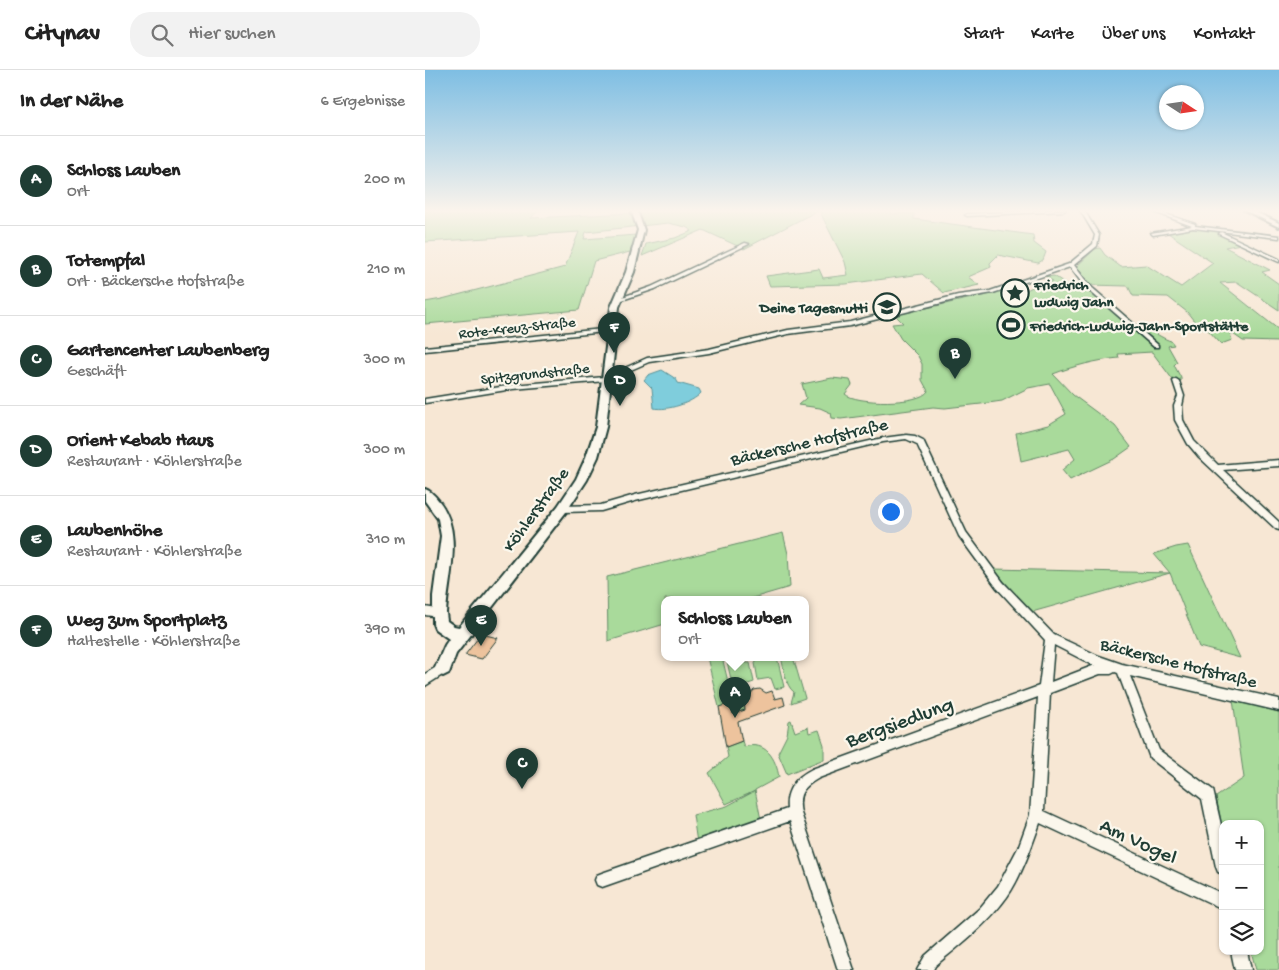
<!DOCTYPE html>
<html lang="de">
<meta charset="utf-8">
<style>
:root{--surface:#fff;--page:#f2f2f2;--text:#222;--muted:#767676;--line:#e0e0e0;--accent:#1f3d34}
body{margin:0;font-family:"Gochi Hand",sans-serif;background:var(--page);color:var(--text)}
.controls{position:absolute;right:15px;bottom:15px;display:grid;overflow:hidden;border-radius:10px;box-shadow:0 1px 4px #0004}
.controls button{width:45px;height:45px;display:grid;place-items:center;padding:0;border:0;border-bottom:1px solid var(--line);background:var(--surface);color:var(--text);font:25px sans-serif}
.compass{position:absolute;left:734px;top:15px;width:45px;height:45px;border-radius:50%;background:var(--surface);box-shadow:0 1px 4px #0004;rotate:102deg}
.you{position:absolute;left:465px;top:441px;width:18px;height:18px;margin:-12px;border:4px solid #fff;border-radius:50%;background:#1a73e8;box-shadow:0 0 0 8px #1a73e833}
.badge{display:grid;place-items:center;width:32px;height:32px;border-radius:50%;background:var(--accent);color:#fff;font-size:16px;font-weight:700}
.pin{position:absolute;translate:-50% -41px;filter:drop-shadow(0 1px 2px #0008)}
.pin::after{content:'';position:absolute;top:26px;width:18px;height:15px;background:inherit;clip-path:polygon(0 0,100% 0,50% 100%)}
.popup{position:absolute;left:236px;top:526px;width:148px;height:65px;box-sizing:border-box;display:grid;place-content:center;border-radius:10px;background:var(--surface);filter:drop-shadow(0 1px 4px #0005);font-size:16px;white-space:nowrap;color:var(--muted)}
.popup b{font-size:19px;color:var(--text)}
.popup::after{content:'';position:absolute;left:50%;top:100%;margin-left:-10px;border:10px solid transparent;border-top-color:var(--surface)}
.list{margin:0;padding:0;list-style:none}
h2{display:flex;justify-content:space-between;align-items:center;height:65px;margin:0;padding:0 20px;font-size:21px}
h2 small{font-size:16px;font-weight:400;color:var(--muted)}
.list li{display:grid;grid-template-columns:32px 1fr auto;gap:15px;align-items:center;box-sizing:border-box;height:90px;padding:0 20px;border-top:1px solid var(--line)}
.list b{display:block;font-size:19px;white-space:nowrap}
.list p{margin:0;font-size:16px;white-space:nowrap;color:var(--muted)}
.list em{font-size:16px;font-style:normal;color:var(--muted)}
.icon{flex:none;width:28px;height:28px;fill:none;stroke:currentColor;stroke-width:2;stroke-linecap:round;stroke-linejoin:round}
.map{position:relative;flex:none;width:854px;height:900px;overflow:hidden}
header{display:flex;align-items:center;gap:30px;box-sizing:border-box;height:70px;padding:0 25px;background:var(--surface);border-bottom:1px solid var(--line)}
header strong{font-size:24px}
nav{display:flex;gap:28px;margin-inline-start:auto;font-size:18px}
.search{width:350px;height:45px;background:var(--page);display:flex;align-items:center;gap:12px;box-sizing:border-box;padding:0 18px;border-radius:20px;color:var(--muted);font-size:19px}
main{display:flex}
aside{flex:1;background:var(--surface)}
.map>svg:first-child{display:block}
.green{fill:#a9da9b;stroke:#648c68}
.water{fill:#7fcddc;stroke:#599399}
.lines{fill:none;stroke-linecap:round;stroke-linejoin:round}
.stream{stroke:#599399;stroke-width:1}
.building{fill:#edc39d;stroke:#1f3d34}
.street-casing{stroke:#1f3d34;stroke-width:3}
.secondary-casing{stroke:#1f3d34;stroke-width:4}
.street{fill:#fbf7ec;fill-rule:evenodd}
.secondary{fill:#fbf7ec;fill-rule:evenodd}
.labels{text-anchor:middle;stroke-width:4.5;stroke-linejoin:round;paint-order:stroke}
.far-poi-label{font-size:15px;font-weight:bold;fill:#1f3d34;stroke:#fbf7ec;text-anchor:start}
.far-street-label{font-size:15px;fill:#1f3d34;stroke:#fbf7ec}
.street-label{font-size:18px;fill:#1f3d34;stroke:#fbf7ec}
.near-street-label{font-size:21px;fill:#1f3d34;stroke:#fbf7ec}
</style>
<header>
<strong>Citynav</strong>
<div class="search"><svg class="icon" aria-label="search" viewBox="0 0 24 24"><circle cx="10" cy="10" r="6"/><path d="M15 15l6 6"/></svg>Hier suchen</div>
<nav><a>Start</a><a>Karte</a><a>Über uns</a><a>Kontakt</a></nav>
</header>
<main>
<aside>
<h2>In der Nähe<small>6 Ergebnisse</small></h2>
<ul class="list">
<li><span class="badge">A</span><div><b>Schloss Lauben</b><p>Ort</p></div><em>200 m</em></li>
<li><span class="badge">B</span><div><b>Totempfal</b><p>Ort · Bäckersche Hofstraße</p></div><em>210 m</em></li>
<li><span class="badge">C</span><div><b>Gartencenter Laubenberg</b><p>Geschäft</p></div><em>300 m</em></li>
<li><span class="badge">D</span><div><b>Orient Kebab Haus</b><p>Restaurant · Köhlerstraße</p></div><em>300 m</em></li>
<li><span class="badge">E</span><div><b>Laubenhöhe</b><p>Restaurant · Köhlerstraße</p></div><em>310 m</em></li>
<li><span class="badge">F</span><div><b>Weg zum Sportplatz</b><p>Haltestelle · Köhlerstraße</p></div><em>390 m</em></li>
</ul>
</aside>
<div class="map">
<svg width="854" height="900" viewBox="0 0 854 900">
<rect width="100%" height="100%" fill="#f7e7d4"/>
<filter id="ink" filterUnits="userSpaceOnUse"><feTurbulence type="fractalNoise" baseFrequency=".02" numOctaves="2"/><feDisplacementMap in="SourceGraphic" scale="10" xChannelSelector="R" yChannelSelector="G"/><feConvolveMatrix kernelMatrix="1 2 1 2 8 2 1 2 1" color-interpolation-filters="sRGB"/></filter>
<g filter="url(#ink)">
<g class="green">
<polygon points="0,140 118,140 114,140 106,148 206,143 214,142 213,140 467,140 466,144 489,143 489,149 608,165 609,173 621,182 618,190 613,193 573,185 565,193 566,197 543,207 554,215 519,223 497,204 421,214 345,216 341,206 394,199 398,208 423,205 420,192 394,140 319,179 278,160 217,186 221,174 250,168 267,161 261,157 243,153 161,162 159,169 211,165 209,181 169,191 154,240 0,254 0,232 17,229 140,197 154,162 0,172"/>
<polygon points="767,158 791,161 816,174 800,177 845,200 837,202 854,214 854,240 812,212 795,213 854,260 854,272 818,271 808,264 805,264 807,270 796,274 783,260 773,256 762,242 743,227 708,226 703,216 664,215 652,196 670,179 675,178 680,185 696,197 721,195 756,217 788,193 743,163"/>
<path d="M629 206 646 217 660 215 705 256V261C720 252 732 267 746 271L749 275 743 276 752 292 749 295 756 308V311L748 310 727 282 693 284 694 288C672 290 649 296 628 304L648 325 690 356 706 377 689 389 645 410 637 400 650 389 644 379 596 391 591 363 623 355 641 344 625 314 603 318 577 331 556 334 520 338 508 337 416 349 407 348 406 343 395 338 373 335 381 328 377 314 407 308 425 310 427 315 420 324C430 334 495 335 503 321L497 310V294L493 286 476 269 467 254 478 253 470 245 570 223 587 216 597 222 616 213 628 211 621 207Z"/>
<polygon points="358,463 363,484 365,517 324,529 240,529 240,554 183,571 182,507"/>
<polygon points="763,475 815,588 774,577 745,503 607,542 568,499 745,503 729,484 751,477"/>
<polygon points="282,587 297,587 305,620 308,625 306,632 319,626 320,640 308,644 306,634 294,637"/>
<polygon points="301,587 318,587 320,593 325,593 329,612 317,616 319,622 311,624 308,618"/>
<polygon points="333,587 352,587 359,617 350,619 346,608 333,610 330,593"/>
<path d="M356 587H368L380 628 366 633 369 622C360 616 359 597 356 587Z"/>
<polygon points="808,630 854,642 854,900 831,900 826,881 835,881 835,754 798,754 798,760 791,727 819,708"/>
<polygon points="366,650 370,662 383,657 384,663 394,660 399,675 399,689 362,704 353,683 362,665 364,651"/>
<path d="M317 671 319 677C341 670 351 689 354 707L330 720 336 750 272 773 268 745 302 736 330 721 301 734 284 703 303 687 301 677Z"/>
</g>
<path class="water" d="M237 300 251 309 253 313 274 319 276 323C267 333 242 341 229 338L227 318 219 310 223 305Z"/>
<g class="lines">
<path class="stream" d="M208 202C218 180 222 162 211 140"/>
</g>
<g class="building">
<polygon points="56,564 73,568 57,589 40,585"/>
<polygon points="335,619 341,623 347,621 350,629 358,627 360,635 313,652 317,671 301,677 294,637 306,633 308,644 320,640 319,631 325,629 324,626 329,620"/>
</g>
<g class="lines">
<g class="street-casing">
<g id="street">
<polygon points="625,140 641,140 639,141 542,146 540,145 542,144"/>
<polygon points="655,140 659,140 674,165 672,176 649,195 664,215 733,275 733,277 729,277 660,217 645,197 568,223 533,229 425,256 363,264 284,283 224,292 181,311 88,319 0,333 0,329 88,315 180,307 222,288 284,279 363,260 425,252 533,225 565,221 644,194 668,174 670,165"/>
<polygon points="724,140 729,140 770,154 770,156 854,166 854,168 768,158 728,165 726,163 767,156"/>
<polygon points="796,162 854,189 854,192 794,164"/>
<polygon points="320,173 324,174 230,219 194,231 189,230 226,217"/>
<polygon points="187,258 189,259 189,261 0,281 0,277"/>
<polygon points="751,309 754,311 759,326 757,336 758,350 769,371 793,395 854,390 854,396 798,400 854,452 854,460 851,459 774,387 763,374 750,350 749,336 753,326 748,311"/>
<path d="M481 365 490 366 498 370 541 462 578 512 629 565 674 586 697 594 854 629V641L705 606 734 680 788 720 798 764V804L793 802 791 797 777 729 725 688 693 603 690 602 686 604H675L625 623 619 741 798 824V839L615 753C607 776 596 807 582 827 563 854 535 875 510 896L508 900H492L500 886 554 839 573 816 593 778 605 745 613 627 394 708C378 717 372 724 376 743L429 900H413L365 751 177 817 172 815 170 810 172 805 177 803 362 739C360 720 371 707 387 699L614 616 620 570 572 518 534 466 492 374 481 369 458 372 210 431 176 441 137 442 133 439 137 436 176 435 210 425 458 368ZM629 575 668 595H670L626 612Z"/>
<polygon points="0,537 18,540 19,543 18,546 14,547 0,545"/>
<polygon points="18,593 22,594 23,598 22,602 0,616 0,604"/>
<polygon points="806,881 822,881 826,900 810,900"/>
</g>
</g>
<g class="secondary-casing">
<g id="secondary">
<path d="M206 140H212L219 160 209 202 194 237 181 357 173 387 162 410 141 442 31 584 24 603 18 606 12 603 10 598 20 575 24 569 10 559 8 554V526L16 466 13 449 0 431V419C6 421 10 426 14 431 39 463 23 506 21 543L22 551 29 556 34 557 133 436 151 409 161 387 171 357 186 237 201 202 213 160Z"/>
<polygon points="819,140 826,140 854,153 854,157"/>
</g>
</g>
<use href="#street" class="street"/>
<use href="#secondary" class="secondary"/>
</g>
</g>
<linearGradient id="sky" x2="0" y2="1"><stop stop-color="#7ebee3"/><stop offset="0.53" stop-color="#fbf4ec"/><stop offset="1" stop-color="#fbf4ec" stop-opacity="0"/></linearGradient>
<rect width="854" height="266" fill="url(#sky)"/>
<defs>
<g id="sight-ring" transform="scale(1.4375)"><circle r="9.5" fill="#fbf7ec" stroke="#1f3d34" stroke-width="1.5"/><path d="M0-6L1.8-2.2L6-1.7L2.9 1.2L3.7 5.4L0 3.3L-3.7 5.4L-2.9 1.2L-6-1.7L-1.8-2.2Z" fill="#1f3d34"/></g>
<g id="school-ring" transform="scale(1.4375)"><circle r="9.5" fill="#fbf7ec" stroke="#1f3d34" stroke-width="1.5"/><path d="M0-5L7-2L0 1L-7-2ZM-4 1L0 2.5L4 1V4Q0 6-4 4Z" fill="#1f3d34"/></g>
<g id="stadium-ring" transform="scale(1.4375)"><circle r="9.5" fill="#fbf7ec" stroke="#1f3d34" stroke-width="1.5"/><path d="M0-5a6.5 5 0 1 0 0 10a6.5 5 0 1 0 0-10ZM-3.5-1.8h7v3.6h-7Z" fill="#1f3d34"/></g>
</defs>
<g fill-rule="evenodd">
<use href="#sight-ring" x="590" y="223"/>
<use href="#school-ring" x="462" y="237"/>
<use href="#stadium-ring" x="586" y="255"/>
</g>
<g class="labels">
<g class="far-poi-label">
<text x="609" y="219">Friedrich<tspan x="609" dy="17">Ludwig Jahn</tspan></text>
<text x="443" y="242" text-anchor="end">Deine Tagesmutti</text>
<text x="605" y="260">Friedrich-Ludwig-Jahn-Sportstätte</text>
</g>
<g class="far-street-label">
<text transform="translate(92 257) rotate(-6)" y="5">Rote-Kreuz-Straße</text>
<text transform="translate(110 303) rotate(-6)" y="5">Spitzgrundstraße</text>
</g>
<g class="street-label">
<text transform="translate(384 371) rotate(-13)" y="6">Bäckersche Hofstraße</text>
<text transform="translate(110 439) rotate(-54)" y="6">Köhlerstraße</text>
<text transform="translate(754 592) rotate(14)" y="6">Bäckersche Hofstraße</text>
</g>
<g class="near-street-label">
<text transform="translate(474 651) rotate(-20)" y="7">Bergsiedlung</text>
<text transform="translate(714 770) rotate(25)" y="7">Am Vogel</text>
</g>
</g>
</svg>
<div class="controls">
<button>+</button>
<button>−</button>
<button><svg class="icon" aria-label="layers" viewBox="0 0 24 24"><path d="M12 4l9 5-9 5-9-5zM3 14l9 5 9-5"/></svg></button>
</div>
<svg class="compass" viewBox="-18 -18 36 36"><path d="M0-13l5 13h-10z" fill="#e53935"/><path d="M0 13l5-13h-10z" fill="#767676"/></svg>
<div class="you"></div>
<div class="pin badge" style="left:310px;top:648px">A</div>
<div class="popup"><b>Schloss Lauben</b>Ort</div>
<div class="pin badge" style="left:530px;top:309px">B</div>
<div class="pin badge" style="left:97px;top:719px">C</div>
<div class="pin badge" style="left:195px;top:336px">D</div>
<div class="pin badge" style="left:56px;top:576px">E</div>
<div class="pin badge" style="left:189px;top:283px">F</div>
</div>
</main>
